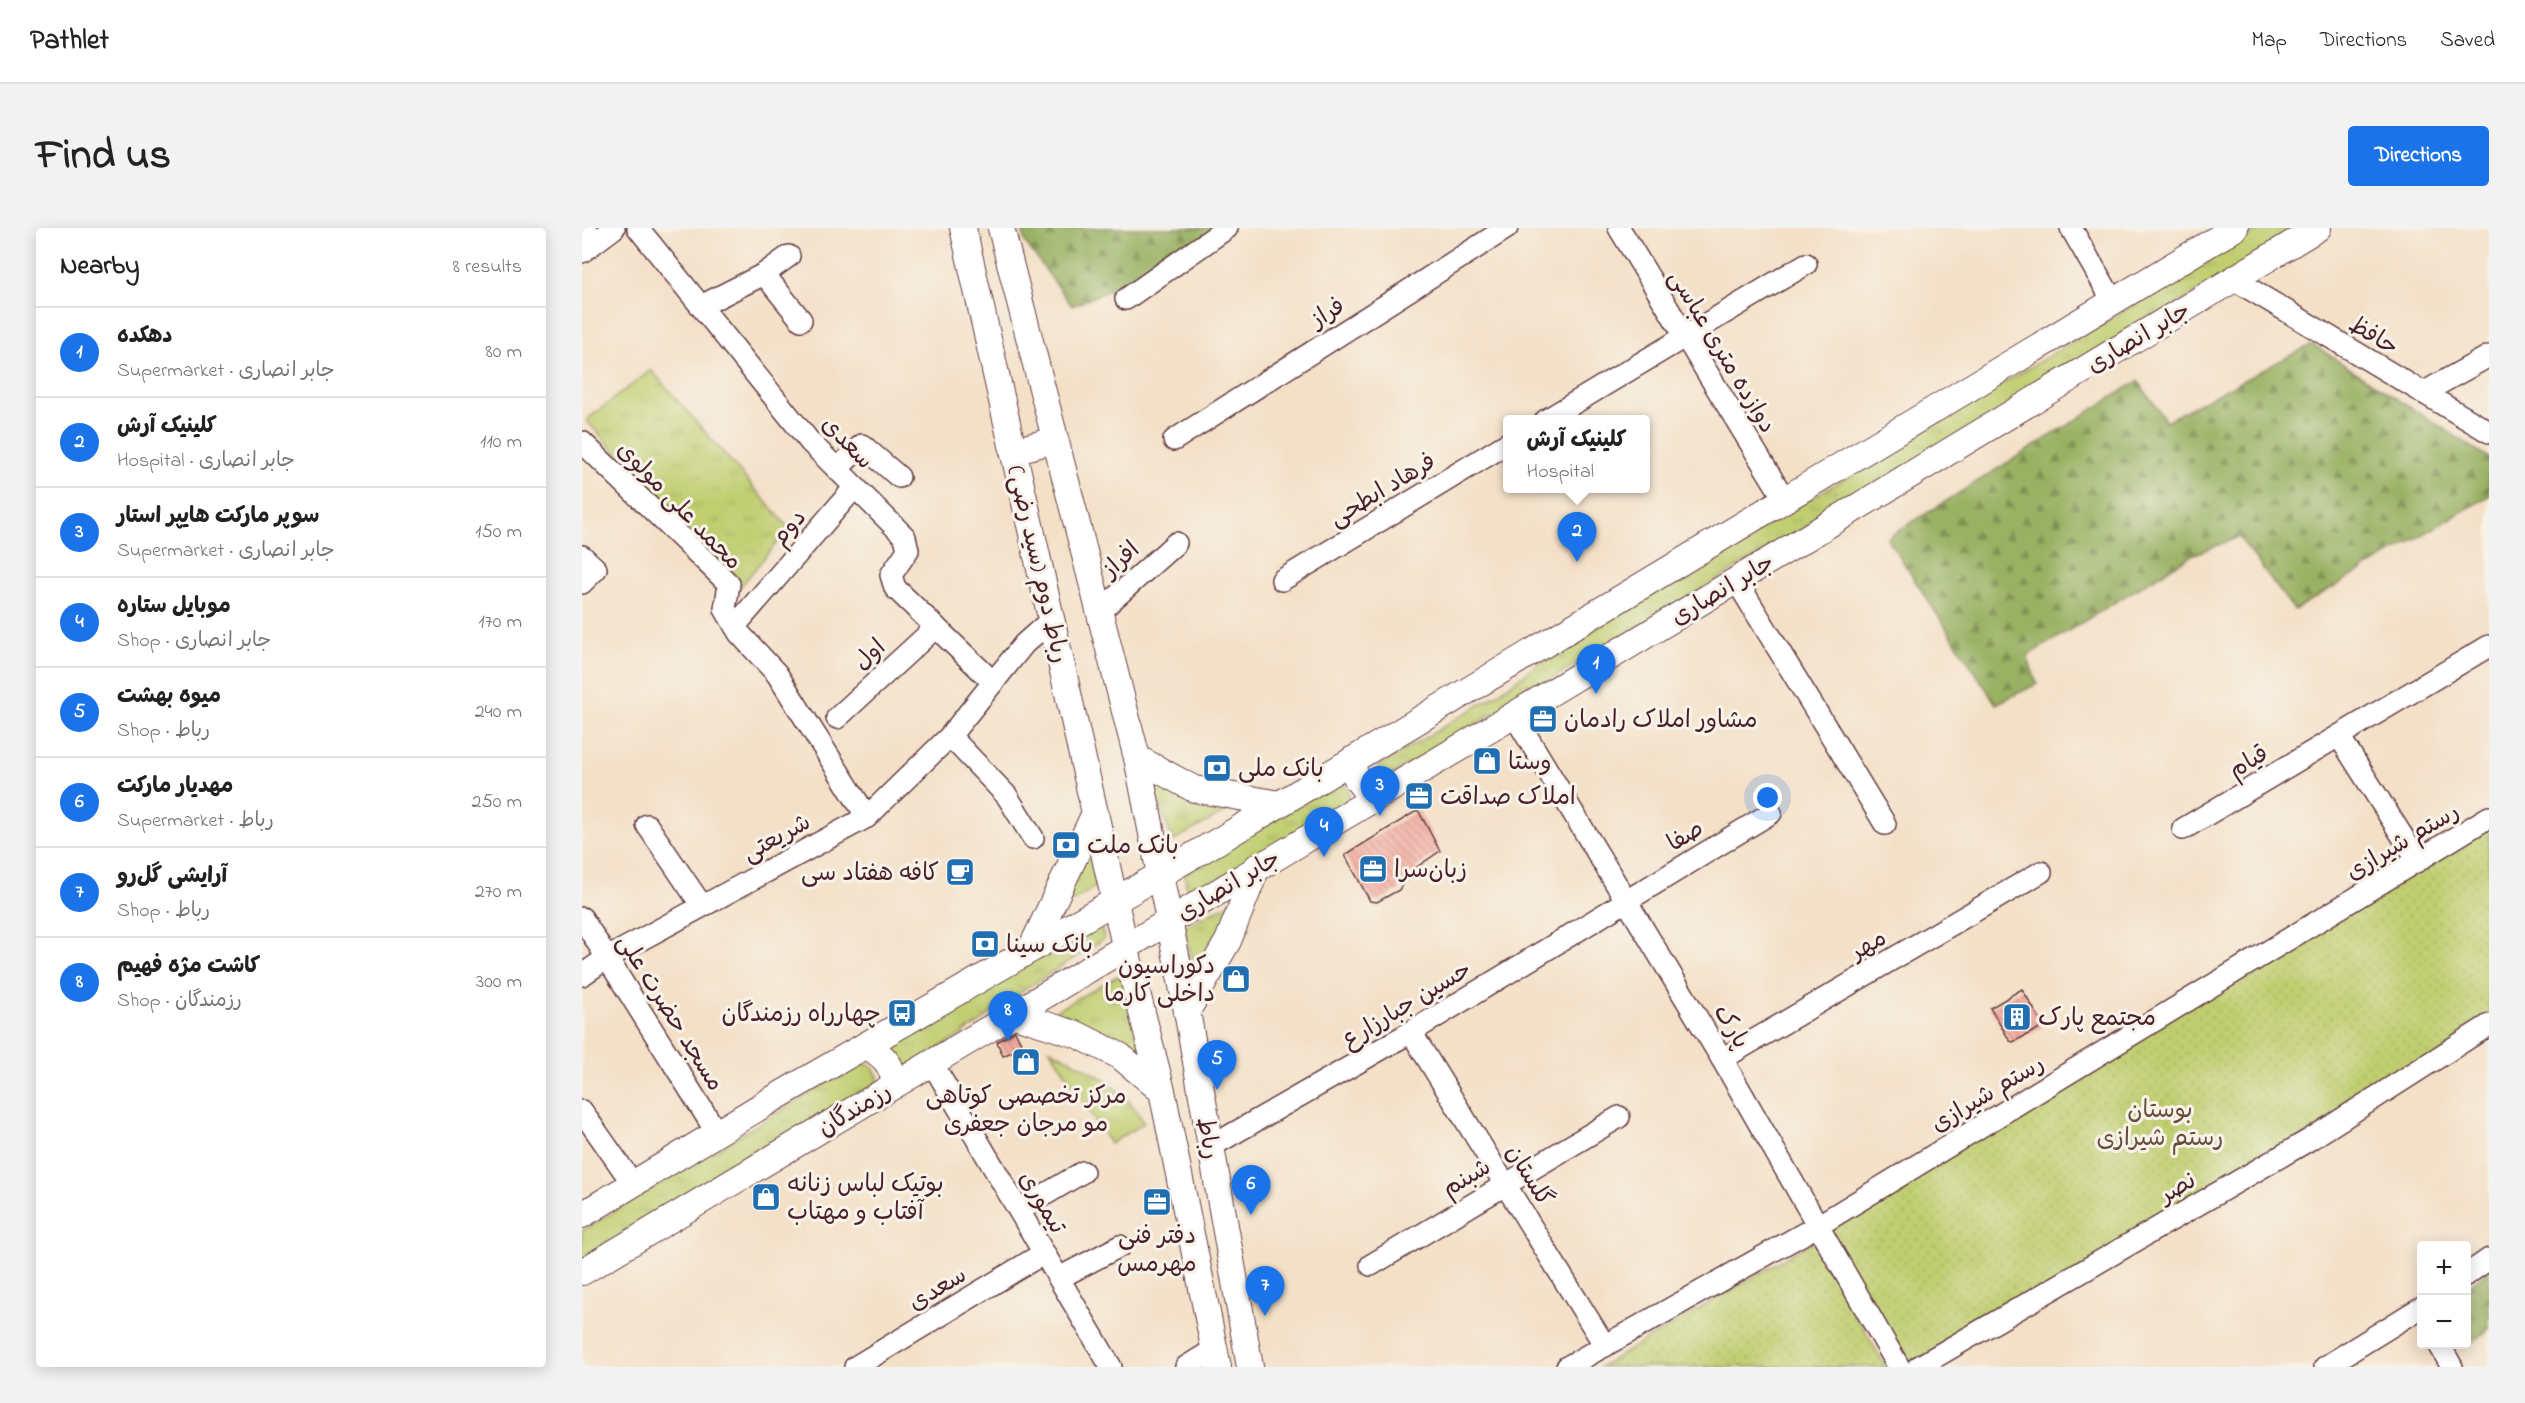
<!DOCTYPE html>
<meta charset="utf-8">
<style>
:root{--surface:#fff;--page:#f2f2f2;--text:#222;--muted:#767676;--line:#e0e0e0;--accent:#1a73e8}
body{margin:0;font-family:"Indie Flower","Playpen Sans Arabic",sans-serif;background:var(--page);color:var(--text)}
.controls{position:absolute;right:18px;bottom:18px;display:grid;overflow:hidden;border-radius:6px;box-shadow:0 3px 15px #0003}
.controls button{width:54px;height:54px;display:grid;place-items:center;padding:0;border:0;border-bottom:2px solid var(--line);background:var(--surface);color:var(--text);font:30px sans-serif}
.you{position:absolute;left:1186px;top:570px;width:21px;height:21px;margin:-15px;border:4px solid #fff;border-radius:50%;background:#1a73e8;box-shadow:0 0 0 9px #1a73e833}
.badge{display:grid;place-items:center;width:39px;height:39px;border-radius:50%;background:var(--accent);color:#fff;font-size:20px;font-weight:700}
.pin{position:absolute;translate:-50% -50px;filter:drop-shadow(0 2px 3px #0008)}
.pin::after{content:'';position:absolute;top:32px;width:21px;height:18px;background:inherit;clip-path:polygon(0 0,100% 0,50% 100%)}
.popup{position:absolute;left:921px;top:187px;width:147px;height:78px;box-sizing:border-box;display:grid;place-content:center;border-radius:6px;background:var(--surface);filter:drop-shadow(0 2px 4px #0005);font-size:20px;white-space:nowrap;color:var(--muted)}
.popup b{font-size:22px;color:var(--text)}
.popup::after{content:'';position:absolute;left:50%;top:100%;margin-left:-12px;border:12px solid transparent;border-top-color:var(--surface)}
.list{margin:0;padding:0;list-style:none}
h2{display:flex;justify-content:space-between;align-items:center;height:78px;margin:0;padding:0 24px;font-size:26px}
h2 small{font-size:20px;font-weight:400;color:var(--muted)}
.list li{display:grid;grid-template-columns:39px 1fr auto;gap:18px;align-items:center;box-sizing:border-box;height:90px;padding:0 24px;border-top:2px solid var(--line)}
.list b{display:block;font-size:22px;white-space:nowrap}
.list p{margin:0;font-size:20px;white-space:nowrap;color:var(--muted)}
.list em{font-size:20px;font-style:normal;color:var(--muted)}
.map{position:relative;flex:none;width:1907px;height:1139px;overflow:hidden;border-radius:6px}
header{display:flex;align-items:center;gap:36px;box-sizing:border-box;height:84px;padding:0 30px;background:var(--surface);border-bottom:2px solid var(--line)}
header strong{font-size:28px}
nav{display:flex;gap:33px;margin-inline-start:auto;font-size:21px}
.intro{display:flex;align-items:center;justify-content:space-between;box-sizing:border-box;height:144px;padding:0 36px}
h1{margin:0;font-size:42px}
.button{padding:15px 27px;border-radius:6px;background:var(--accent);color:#fff;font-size:21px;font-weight:700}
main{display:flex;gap:36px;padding:0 36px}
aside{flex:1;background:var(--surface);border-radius:6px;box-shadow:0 3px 15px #0003}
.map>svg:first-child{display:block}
.grass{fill:url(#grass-tufts);stroke:#85764e;stroke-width:1.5}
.forest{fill:url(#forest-firs);stroke:#716846;stroke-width:1.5}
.park{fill:url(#park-dots);stroke:#85764e;stroke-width:1.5}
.building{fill:url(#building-back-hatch)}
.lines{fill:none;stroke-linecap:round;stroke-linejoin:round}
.minor-casing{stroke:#643c42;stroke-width:24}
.major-casing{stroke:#643c42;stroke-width:28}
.minor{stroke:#fff;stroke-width:21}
.major{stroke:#fff;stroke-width:26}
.labels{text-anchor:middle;stroke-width:6;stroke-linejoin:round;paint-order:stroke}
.street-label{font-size:24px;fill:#4a1f2b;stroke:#f7f3e8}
.poi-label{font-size:24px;fill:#4a1f2b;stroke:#f7f3e8;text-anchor:start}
.park-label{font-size:24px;fill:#684b3c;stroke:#f7f3e8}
</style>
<header>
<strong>Pathlet</strong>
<nav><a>Map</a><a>Directions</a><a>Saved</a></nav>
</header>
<div class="intro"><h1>Find us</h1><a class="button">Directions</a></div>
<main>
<aside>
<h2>Nearby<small>8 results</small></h2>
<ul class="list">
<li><span class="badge">1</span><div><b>دهکده</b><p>Supermarket · جابر انصاری</p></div><em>80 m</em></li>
<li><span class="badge">2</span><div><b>کلینیک آرش</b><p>Hospital · جابر انصاری</p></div><em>110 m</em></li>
<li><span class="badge">3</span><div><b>سوپر مارکت هایپر استار</b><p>Supermarket · جابر انصاری</p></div><em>150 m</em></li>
<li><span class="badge">4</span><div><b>موبایل ستاره</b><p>Shop · جابر انصاری</p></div><em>170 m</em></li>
<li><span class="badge">5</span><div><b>میوه بهشت</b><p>Shop · رباط</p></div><em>240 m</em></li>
<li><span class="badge">6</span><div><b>مهدیار مارکت</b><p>Supermarket · رباط</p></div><em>250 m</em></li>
<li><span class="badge">7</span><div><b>آرایشی گل‌رو</b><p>Shop · رباط</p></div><em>270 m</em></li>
<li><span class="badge">8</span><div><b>کاشت مژه فهیم</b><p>Shop · رزمندگان</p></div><em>300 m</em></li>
</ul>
</aside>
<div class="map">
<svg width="1907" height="1139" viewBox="0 0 1907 1139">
<defs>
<pattern id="grass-tufts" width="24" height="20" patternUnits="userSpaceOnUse" patternTransform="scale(1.5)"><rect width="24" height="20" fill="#c0ce70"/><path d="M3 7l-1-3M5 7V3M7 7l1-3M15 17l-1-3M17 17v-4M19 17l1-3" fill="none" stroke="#a6b061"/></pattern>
<pattern id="forest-firs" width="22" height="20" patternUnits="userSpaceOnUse" patternTransform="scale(1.5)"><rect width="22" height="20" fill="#98b162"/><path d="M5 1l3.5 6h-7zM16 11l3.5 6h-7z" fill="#7e8f51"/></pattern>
<pattern id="park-dots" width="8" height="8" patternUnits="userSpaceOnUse" patternTransform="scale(1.5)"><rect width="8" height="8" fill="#c0ce70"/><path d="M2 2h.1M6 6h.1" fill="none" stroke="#a6b061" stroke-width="1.8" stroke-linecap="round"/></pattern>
<pattern id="building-back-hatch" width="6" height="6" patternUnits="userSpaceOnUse" patternTransform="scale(1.5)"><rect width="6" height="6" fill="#f4aca0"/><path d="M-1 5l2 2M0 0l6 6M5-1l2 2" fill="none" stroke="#c88b83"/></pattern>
</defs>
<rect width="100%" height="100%" fill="#f7f3e8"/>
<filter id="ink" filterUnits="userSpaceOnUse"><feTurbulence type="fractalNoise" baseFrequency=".0167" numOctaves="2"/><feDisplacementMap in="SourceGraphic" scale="12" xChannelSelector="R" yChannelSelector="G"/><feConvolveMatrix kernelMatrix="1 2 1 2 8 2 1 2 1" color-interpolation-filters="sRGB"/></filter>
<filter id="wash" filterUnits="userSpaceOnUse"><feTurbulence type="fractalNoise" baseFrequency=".008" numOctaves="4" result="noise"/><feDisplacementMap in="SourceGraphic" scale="24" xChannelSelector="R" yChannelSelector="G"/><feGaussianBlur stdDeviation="1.35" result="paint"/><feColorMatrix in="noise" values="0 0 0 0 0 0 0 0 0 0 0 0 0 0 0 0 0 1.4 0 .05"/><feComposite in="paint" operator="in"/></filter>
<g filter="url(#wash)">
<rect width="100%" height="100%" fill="#f4e0c7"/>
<g class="grass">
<polygon points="1680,0 1722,0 804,550 796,550 793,544 798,537 914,467 973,424"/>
<polygon points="69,142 207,300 158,359 4,192"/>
<polygon points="565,544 609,569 647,582 591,613"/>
<polygon points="758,555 766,560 767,569 760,577 613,665 604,658 603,645 747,558"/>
<polygon points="509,607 521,654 474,684"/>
<polygon points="655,672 616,751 601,699"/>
<polygon points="517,690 522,711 418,777 399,794 319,845 302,818"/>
<polygon points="541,745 563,836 464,788"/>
<path d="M468 821C505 841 542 857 562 895L528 916Z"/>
<polygon points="279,834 290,838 296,848 296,858 0,1036 0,1003"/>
</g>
<g class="forest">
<polygon points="440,0 635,0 562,47 490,78 443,14"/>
<polygon points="1730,116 1907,230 1907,268 1712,382 1657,309 1610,327 1445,428 1455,456 1414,476 1305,310 1556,153 1584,193"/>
<polygon points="1907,1042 1907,1101 1885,1119 1885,1059"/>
</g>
<g class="park">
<polygon points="1907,589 1907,797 1336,1139 1317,1139 1237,997"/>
<polygon points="1232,1013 1304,1139 1018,1139"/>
</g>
<g id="blocks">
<g class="building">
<polygon points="836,582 858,623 835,639 835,646 821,655 817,662 795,674 788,673 763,627"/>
<polygon points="1440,761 1462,798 1431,814 1428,813 1408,780"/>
<polygon points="433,803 441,819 421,828 415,814"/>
</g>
</g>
</g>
<g filter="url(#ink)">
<use href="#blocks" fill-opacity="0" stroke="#643c42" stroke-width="1.5"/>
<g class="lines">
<g class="minor-casing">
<g id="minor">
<polyline points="2,0 13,14"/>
<polyline points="56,0 228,214 323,309 326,322 309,347 313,360 411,454"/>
<polyline points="1037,0 1203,272"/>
<polyline points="1489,0 1531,73"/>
<polyline points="0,24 32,0"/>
<polyline points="182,46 219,92"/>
<polyline points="1651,51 1907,204"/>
<polyline points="544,71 645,0"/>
<polyline points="119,78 182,46 207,28"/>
<polyline points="1841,165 1907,128"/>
<polyline points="964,192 1224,36"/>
<polyline points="592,212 925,0"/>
<polyline points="0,214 147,356 143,381 157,405 195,446 285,589"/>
<polyline points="255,241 280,217 317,249"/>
<polyline points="0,328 14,341 0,355"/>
<polyline points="700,352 926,215"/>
<polyline points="1154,352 1303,596"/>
<polyline points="517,384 594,315"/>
<polyline points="153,398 273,259"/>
<polyline points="932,487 1140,831 1317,1139"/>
<polyline points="255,490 354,399"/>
<polyline points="368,508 425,568 451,610"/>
<polyline points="1757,508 1836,633"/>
<polyline points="65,597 120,678"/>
<polyline points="1601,601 1907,418"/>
<polyline points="0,690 135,905"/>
<polyline points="0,747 25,730 285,589 368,508 442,416 469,392"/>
<polyline points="829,804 1023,1118"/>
<polyline points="1140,831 1459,644"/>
<polyline points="350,835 529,1139"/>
<polyline points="0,883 51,956"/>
<polyline points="628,919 829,804 1189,585"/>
<polyline points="437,982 501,944"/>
<polyline points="789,1037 1037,889"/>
<polyline points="1884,1047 1907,1031"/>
<polyline points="477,1050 538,1018"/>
<polyline points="1857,1116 1870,1139"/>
<polyline points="273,1139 462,1025"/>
<polyline points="604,1139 633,1121"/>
<polyline points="985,1139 1237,997 1907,589"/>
<polyline points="1336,1139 1727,912 1907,797"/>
<polyline points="1743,1139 1840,1079"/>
</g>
</g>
<g class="major-casing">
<g id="major">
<polyline points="381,0 543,718 580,863 636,1139"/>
<polyline points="419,0 555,530 605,783 668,1139"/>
<polyline points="431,223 473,212"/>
<polyline points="555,530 612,561 697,576"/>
<path d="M770 532C772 550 778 561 795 568"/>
<polyline points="449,721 513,585"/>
<polyline points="605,783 646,713 675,639"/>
<polyline points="430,786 496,807 538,828 580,863"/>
<path d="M284 817C301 828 310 835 313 856"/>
<polyline points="0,987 184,875 643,609 1653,0"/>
<polyline points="0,1044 932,487 1736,0"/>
</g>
</g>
<use href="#minor" class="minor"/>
<use href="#major" class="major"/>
</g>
</g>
<defs>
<g id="office-square" transform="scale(1.5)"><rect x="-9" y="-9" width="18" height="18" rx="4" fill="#1f6fb2" stroke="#f7f3e8"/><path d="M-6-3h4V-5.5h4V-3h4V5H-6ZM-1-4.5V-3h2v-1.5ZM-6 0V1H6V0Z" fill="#fff"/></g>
<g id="shop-square" transform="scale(1.5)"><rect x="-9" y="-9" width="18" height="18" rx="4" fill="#1f6fb2" stroke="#f7f3e8"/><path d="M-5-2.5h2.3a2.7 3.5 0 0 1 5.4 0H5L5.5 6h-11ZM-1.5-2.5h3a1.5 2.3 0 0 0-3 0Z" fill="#fff"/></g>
<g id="bank-square" transform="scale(1.5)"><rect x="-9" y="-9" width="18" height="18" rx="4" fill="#1f6fb2" stroke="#f7f3e8"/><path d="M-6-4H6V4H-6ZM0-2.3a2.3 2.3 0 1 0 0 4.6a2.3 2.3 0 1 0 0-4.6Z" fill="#fff"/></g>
<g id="cafe-square" transform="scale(1.5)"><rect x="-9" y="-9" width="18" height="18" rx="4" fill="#1f6fb2" stroke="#f7f3e8"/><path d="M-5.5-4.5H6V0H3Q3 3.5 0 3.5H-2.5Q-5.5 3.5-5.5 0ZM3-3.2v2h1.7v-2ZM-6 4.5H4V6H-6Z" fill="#fff"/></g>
<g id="bus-square" transform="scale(1.5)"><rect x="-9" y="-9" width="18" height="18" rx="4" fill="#1f6fb2" stroke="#f7f3e8"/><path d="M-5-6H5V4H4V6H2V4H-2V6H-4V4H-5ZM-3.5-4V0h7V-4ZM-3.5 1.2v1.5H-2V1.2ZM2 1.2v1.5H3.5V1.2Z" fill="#fff"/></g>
<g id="building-square" transform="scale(1.5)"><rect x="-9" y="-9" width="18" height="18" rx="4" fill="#1f6fb2" stroke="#f7f3e8"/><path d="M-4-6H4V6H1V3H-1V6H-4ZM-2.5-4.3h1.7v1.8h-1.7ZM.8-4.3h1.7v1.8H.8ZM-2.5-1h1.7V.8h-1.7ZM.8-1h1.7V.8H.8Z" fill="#fff"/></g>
</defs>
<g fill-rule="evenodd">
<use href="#office-square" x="961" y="491"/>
<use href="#shop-square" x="905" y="533"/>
<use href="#bank-square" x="635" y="540"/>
<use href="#office-square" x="837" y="568"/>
<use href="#bank-square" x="484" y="617"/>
<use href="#office-square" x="791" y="641"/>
<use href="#cafe-square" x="378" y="644"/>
<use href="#bank-square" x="403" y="716"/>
<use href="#shop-square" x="654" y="751"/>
<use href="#bus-square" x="320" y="785"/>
<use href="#building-square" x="1435" y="789"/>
<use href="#shop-square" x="444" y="834"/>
<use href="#shop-square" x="184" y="969"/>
<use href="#office-square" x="575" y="974"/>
</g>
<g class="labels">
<g class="street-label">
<text transform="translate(745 84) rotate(-32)" y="8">فراز</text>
<text transform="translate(1792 107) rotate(31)" y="8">حافظ</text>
<text transform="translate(1556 109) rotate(-31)" y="8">جابر انصاری</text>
<text transform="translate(1141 123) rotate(59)" y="8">دوازده متری عباسی</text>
<text transform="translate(266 214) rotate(46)" y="8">سعدی</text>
<text transform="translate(800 261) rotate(-31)" y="8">فرهاد ابطحی</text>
<text transform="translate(98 277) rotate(46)" y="8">محمد علی مولوی</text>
<text transform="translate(206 299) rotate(-49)" y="8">دوم</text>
<text transform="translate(538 331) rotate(-42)" y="8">افراز</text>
<text transform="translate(457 336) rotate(77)" y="8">رباط دوم (سید رضی)</text>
<text transform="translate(1140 361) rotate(-31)" y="8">جابر انصاری</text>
<text transform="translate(287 426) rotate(-42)" y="8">اول</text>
<text transform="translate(1666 533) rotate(-31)" y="8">قیام</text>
<text transform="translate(1103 607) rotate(-31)" y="8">صفا</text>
<text transform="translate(194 609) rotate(-29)" y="8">شریعتی</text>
<text transform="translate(1820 613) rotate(-31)" y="8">رستم شیرازی</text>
<text transform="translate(646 657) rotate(-31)" y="8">جابر انصاری</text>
<text transform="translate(1286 716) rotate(-30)" y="8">مهر</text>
<text transform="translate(824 776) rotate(-31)" y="8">حسین جبارزارع</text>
<text transform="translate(89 784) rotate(58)" y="8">مسجد حضرت علی</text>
<text transform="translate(1150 798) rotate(59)" y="8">پارک</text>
<text transform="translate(1405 865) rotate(-31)" y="8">رستم شیرازی</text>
<text transform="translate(272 881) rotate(-31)" y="8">رزمندگان</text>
<text transform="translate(627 910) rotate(80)" y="8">رباط</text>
<text transform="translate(948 947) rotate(58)" y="8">گلستان</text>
<text transform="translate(884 949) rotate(-31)" y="8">شبنم</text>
<text transform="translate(1595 959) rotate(-30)" y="8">نصر</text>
<text transform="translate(461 974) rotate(59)" y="8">تیموری</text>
<text transform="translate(355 1060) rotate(-31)" y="8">سعدی</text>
</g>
<g class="poi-label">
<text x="982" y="499">مشاور املاک رادمان</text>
<text x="926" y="541">وستا</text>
<text x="656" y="548">بانک ملی</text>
<text x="858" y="576">املاک صداقت</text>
<text x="505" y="625">بانک ملت</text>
<text x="812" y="649">زبان‌سرا</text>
<text x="357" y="652" text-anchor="end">کافه هفتاد سی</text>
<text x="424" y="724">بانک سینا</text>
<text x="633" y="745" text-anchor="end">دکوراسیون<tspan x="633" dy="28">داخلی کارما</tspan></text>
<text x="299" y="793" text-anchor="end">چهارراه رزمندگان</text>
<text x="1456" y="797">مجتمع پارک</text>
<text x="444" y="875" text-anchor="middle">مرکز تخصصی کوتاهی<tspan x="444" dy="28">مو مرجان جعفری</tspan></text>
<text x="205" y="963">بوتیک لباس زنانه<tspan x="205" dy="28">آفتاب و مهتاب</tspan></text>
<text x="575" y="1015" text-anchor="middle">دفتر فنی<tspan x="575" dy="28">مهرمس</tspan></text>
</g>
<g class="park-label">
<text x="1578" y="889">بوستان<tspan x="1578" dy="28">رستم شیرازی</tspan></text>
</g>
</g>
</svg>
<div class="controls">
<button>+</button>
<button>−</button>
</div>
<div class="you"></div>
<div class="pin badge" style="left:1014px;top:466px">1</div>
<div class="pin badge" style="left:995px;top:334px">2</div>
<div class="popup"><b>کلینیک آرش</b>Hospital</div>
<div class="pin badge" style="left:798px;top:588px">3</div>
<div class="pin badge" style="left:742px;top:629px">4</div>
<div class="pin badge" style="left:635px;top:862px">5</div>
<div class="pin badge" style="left:669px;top:987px">6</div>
<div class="pin badge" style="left:683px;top:1088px">7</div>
<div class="pin badge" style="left:426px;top:813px">8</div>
</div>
</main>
